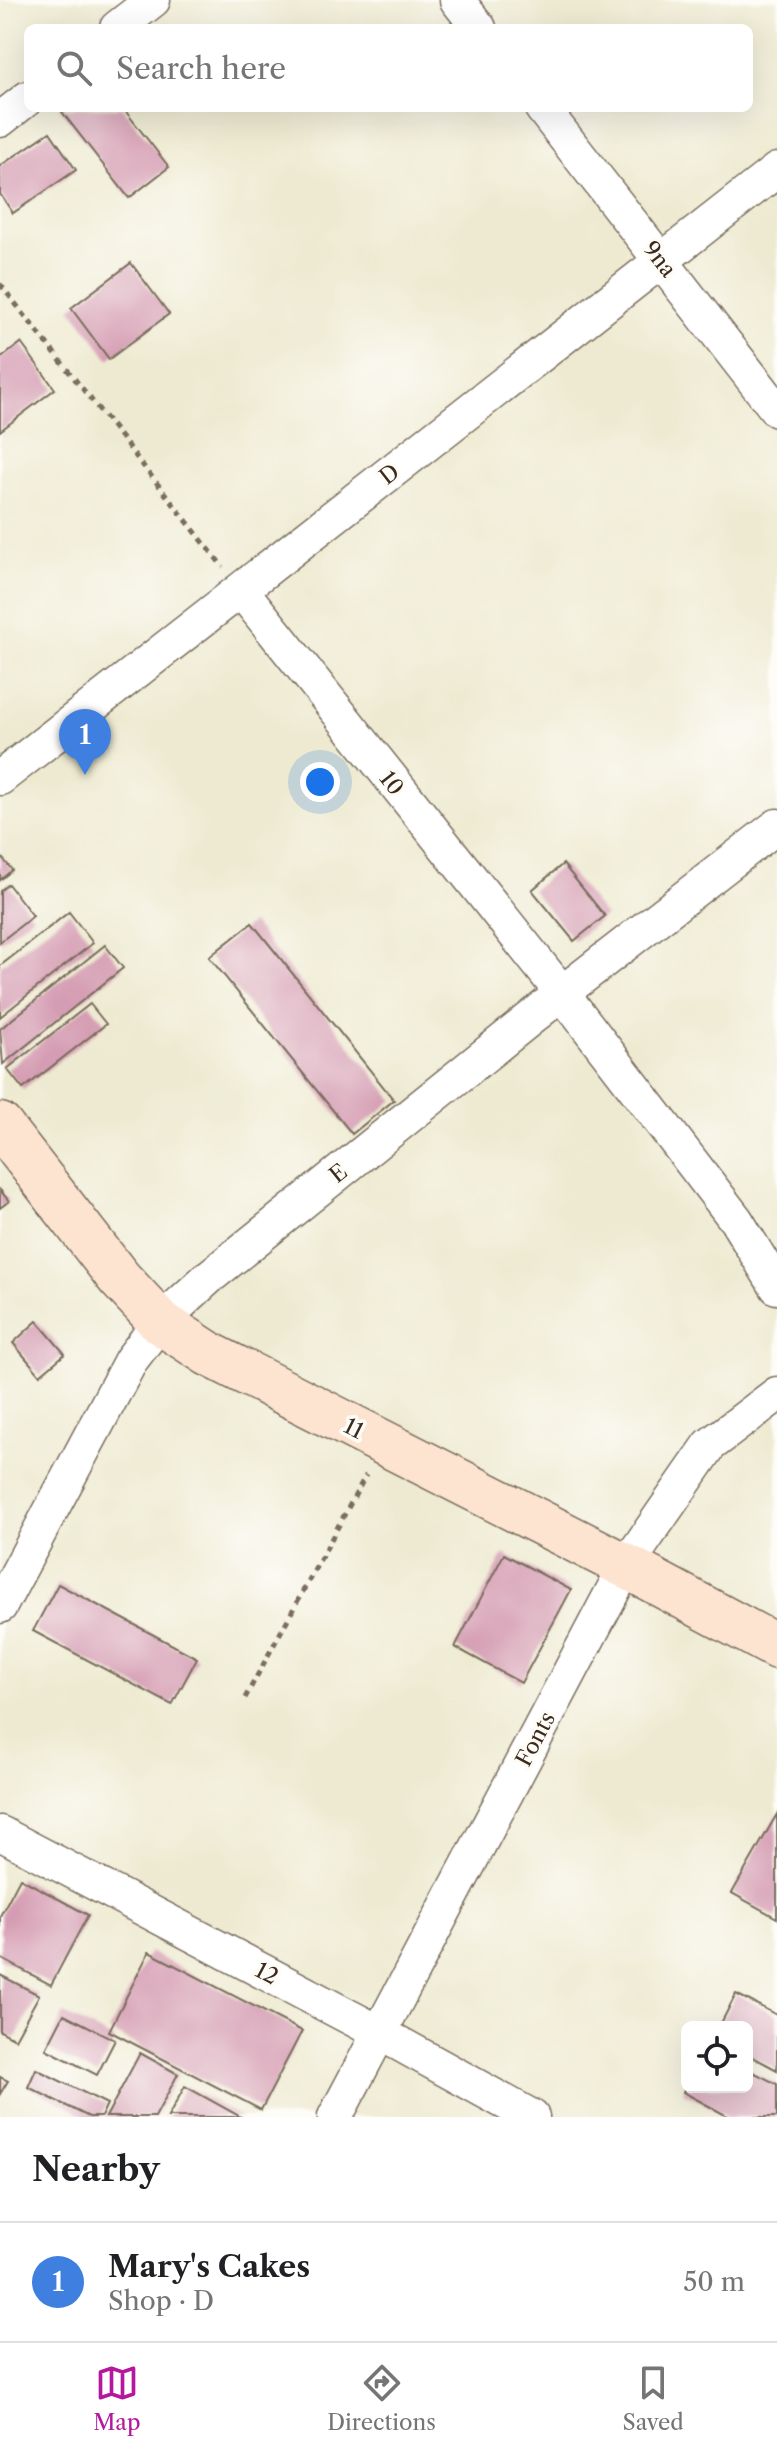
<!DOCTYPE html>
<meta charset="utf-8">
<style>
:root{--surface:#fff;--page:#f2f2f2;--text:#202124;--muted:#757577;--line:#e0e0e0;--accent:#b5179e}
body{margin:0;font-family:"Libre Caslon Text",serif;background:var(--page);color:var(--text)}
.controls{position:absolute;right:24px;bottom:24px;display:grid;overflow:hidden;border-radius:12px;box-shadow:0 8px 32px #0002}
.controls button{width:72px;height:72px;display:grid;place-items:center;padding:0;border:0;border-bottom:2px solid var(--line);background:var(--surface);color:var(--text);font:40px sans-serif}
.you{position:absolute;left:320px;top:782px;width:28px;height:28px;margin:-20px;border:6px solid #fff;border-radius:50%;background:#1a73e8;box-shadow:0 0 0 12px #1a73e833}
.badge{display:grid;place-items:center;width:52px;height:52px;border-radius:50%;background:var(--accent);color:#fff;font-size:26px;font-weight:700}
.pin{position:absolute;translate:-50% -66px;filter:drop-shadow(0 2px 4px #0008)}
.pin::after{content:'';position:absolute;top:42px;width:28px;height:24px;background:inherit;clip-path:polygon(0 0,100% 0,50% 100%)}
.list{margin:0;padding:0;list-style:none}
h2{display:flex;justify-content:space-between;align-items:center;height:104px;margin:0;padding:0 32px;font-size:34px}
h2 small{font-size:26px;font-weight:400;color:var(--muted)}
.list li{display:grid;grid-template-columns:52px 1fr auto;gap:24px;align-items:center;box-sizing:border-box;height:120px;padding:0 32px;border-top:2px solid var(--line)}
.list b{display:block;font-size:30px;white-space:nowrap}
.list p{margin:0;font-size:26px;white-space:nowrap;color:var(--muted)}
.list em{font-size:26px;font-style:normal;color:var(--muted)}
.icon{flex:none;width:44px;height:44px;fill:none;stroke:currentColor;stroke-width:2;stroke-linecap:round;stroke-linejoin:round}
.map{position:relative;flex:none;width:777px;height:2117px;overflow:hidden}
.search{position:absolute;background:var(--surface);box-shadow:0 8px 32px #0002;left:24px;right:24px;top:24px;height:88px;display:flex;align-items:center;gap:20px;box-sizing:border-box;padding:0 28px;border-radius:12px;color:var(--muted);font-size:30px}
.sheet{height:224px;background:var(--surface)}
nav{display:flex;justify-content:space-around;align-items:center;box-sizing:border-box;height:112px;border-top:2px solid var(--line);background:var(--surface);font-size:22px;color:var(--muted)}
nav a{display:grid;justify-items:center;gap:4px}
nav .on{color:var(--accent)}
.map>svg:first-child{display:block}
.building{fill:#d59db3}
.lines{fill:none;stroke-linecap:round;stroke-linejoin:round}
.street-casing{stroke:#7a6d5d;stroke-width:37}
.secondary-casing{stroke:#7a6d5d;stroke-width:47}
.path{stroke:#7a6d5d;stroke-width:5;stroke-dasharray:6 6;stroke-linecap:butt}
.street{stroke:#fff;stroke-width:34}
.secondary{stroke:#fde4d0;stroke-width:44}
.labels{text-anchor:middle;stroke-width:7;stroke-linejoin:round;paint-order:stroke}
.street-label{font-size:22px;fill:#3b2a1e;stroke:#fdfcf7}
</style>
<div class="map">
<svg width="777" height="2117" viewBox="0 0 777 2117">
<rect width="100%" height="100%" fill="#fdfcf7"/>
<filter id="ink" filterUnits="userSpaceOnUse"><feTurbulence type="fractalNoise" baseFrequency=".0125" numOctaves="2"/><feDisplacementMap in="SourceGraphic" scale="16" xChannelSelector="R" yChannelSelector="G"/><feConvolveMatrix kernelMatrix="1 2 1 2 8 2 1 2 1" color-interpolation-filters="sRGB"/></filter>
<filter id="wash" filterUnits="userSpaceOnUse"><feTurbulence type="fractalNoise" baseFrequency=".006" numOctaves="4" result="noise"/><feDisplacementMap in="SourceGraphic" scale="32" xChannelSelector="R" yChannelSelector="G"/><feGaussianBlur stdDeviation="1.8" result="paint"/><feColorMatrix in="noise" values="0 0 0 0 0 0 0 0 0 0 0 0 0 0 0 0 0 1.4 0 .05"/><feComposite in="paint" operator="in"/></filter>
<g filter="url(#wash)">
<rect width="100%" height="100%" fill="#eeead1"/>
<g id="blocks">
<g class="building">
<polygon points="59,108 123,108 169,167 129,198"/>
<polygon points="50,132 76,170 13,213 0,194 0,166"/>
<polygon points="131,263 169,314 109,359 71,308"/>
<polygon points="21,343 55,389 0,431 0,359"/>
<polygon points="0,855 12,870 0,880"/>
<polygon points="563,864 605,916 574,941 532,890"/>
<polygon points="8,884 33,916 0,942 0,891"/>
<polygon points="69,912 93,943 0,1017 0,966"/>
<polygon points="252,923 394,1100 352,1134 209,957"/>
<polygon points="105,945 123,968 3,1064 0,1029"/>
<polygon points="90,1004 106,1024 23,1089 7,1069"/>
<polygon points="0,1190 9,1201 0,1208"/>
<polygon points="37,1321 65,1354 40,1375 13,1343"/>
<polygon points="504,1554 571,1590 521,1683 455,1647"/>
<polygon points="58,1584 197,1658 172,1705 33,1631"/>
<polygon points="777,1814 777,1918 732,1893"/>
<polygon points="20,1878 88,1915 51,1985 0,1958 0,1916"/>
<polygon points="149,1952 302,2031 261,2110 109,2031"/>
<polygon points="0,1975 39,1995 15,2039 0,2031"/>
<polygon points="736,1994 777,2015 777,2070 747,2054 747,2027 719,2027"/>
<polygon points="64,2014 115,2040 97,2075 46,2049"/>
<polygon points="140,2053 178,2074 155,2117 106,2117"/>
<polygon points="36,2069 107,2104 101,2117 89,2117 28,2087"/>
<polygon points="747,2069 777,2084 777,2117 729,2117 683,2092 685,2087 747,2087"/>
<polygon points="0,2077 8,2081 0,2094"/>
<polygon points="185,2086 241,2117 168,2117"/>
</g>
</g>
</g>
<g filter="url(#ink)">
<use href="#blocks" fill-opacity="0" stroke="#7a6d5d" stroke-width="2"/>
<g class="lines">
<g class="street-casing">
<g id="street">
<polyline points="457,0 479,28"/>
<polyline points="117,28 153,0"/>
<polyline points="542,108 777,410"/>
<polyline points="0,120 28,98"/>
<polyline points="241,590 562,993 736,1220 777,1287"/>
<polyline points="0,778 777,170"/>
<polyline points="0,1606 131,1360 160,1322 208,1278 562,993 777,826"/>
<polyline points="0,1833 380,2033 532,2117"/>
<polyline points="335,2117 626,1566 710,1445 777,1394"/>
</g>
</g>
<g class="secondary-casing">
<polyline id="secondary" points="0,1125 119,1278 160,1322 209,1354 626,1566 777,1647"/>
</g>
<g class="path">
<polyline points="0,284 223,567"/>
<polyline points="245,1698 366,1475"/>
</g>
<use href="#street" class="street"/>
<use href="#secondary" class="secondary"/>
</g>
</g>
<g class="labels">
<g class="street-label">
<text transform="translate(660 259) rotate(52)" y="8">9na</text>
<text transform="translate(389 474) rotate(-38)" y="8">D</text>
<text transform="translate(392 783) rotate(52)" y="8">10</text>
<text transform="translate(338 1173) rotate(-39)" y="8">E</text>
<text transform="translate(354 1428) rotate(27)" y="8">11</text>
<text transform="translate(535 1739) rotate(-62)" y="8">Fonts</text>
<text transform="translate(267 1973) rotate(28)" y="8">12</text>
</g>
</g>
</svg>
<div class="controls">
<button><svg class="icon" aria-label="locate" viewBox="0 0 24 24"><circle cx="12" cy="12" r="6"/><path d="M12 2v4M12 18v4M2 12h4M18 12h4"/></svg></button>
</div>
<div class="you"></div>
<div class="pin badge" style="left:85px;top:775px;background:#3f7fe0">1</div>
<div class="search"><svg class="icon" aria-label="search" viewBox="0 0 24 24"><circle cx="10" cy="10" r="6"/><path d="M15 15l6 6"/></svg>Search here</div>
</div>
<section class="sheet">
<h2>Nearby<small></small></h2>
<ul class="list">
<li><span class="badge" style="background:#3f7fe0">1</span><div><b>Mary's Cakes</b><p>Shop · D</p></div><em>50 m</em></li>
</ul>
</section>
<nav>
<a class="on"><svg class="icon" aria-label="map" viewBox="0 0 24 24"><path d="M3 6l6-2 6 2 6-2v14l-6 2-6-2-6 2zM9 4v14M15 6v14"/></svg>Map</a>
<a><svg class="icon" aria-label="directions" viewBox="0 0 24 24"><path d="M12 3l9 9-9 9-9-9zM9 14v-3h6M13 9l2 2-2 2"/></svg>Directions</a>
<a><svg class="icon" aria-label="saved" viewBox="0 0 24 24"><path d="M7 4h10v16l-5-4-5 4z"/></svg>Saved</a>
</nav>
